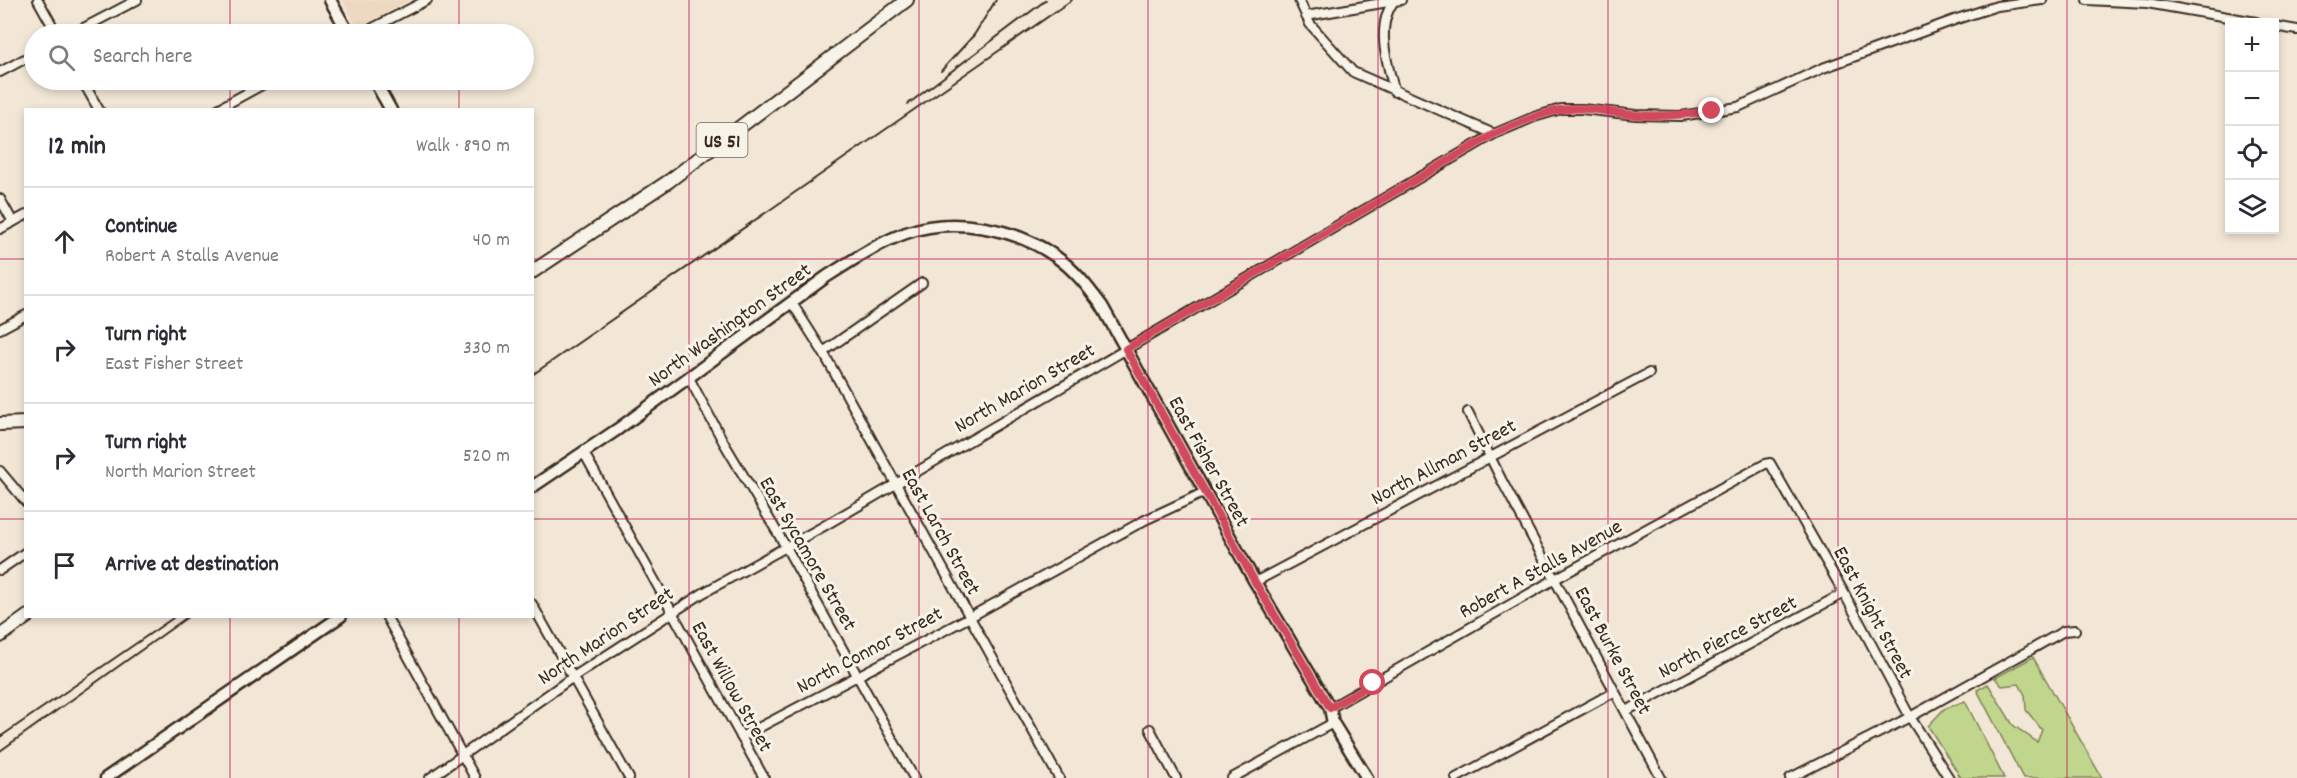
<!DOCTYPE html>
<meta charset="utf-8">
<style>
:root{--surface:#fff;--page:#f2f2f3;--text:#2b2b33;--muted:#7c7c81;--line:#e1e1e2}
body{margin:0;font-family:Dekko,sans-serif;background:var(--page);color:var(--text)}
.controls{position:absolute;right:18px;top:18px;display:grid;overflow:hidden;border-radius:0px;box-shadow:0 3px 9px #0003}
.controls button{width:54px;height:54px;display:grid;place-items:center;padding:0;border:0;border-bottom:2px solid var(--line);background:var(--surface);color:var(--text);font:30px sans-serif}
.stop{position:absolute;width:18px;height:18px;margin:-14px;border:4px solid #d1495b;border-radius:50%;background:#fff}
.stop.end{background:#d1495b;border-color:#fff;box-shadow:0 2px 6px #0008}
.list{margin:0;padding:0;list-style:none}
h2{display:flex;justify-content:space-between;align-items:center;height:78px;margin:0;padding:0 24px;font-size:26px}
h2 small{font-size:20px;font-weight:400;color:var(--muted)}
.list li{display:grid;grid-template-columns:39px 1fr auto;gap:18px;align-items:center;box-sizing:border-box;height:108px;padding:0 24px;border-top:2px solid var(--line)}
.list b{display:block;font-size:22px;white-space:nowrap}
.list p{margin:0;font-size:20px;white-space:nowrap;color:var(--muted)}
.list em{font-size:20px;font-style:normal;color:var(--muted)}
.icon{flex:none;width:33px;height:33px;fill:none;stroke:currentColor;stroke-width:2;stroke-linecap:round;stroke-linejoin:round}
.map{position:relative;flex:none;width:2297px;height:778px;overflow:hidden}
.search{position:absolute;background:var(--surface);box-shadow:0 3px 9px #0003;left:24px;top:24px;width:510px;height:66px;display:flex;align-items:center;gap:15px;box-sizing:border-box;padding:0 21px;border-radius:33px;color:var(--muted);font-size:22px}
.panel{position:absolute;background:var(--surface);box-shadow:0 3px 9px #0003;left:24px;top:108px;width:510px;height:510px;border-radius:0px}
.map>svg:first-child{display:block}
.built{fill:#edd8c2}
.green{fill:#c0d68c;stroke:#7e8055;stroke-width:1.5}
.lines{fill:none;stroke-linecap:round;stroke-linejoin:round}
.street-casing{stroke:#3b2a1e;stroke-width:12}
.secondary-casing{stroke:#3b2a1e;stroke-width:15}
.primary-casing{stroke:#3b2a1e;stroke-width:16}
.street{stroke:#f7f3e8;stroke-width:8}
.secondary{stroke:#f7f3e8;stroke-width:10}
.primary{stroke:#f7f3e8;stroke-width:12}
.rail{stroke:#3b2a1e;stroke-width:2}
.route{stroke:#d1495b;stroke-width:8}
.grid{fill:none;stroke:#c2185b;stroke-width:1.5;stroke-opacity:0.55}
.labels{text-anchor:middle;stroke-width:6;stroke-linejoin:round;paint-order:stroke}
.shield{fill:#f7f3e8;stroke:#73665b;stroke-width:1.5}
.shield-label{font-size:20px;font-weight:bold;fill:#3b2a1e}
.street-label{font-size:21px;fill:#3b2a1e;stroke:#f7f3e8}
</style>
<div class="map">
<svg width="2297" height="778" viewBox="0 0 2297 778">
<rect width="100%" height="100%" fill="#f2e7d7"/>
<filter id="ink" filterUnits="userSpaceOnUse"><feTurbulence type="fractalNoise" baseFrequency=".0167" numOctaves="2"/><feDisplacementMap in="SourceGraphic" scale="12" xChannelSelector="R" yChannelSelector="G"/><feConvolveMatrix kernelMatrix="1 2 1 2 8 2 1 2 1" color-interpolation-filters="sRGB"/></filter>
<g filter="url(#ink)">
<polygon class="built" points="342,0 411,0 358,28"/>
<g class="green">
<polygon points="2033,657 2102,778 2023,778 1977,690 1988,684 2013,725 2037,742 2042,730 2026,710 2025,695 2019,684 2002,686 1995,678"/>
<polygon points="1965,701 2004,778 1961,778 1928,726 1944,709"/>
</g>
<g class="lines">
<g class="street-casing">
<g id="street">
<polyline points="38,0 57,34"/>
<polyline points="1299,0 1310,24 1353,72 1494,134"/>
<polyline points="2087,0 2147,3 2256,22"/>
<polyline points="1306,16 1394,1"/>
<polyline points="2274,26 2297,30"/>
<polyline points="72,34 137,0"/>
<polyline points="361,34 427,0"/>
<polyline points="0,72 34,54"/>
<polyline points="82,80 99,110"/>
<path d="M1395 92C1387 64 1375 26 1394 1L1401 0"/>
<polyline points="216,110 271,80"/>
<polyline points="0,199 13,222"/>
<polyline points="0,229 26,215"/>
<polyline points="792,303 823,352 1059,778"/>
<polyline points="0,329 26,315"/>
<polyline points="823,352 922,283"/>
<polyline points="689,378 724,443 786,547 914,778"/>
<polyline points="1468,412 1502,481 1661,778"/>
<polyline points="584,453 764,778"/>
<polyline points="0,471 26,502"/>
<polyline points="0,570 26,552"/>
<polyline points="1255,582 1649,373"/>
<polyline points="532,604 629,778"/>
<polyline points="386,616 475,778"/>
<polyline points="1330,708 1555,579 1765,464 1770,463 1844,593 1910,717 1949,778"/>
<polyline points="1626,711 1844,593"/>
<polyline points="1150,729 1176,778"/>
<polyline points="741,737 970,617 1145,520 1205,492"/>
<polyline points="430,778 573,677 703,593 824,526 1494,134 1534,117 1561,109 1582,109 1636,115 1681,116 1738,107 1823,68 1957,19 1997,6 2042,0"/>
<polyline points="1232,778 1333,723"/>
<polyline points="1456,778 1614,692"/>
<polyline points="1790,778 1910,717 2064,631 2075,630"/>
</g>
</g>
<g class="secondary-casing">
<g id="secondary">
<polyline points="330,0 349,34"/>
<polyline points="374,80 391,110"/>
<path d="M532 487 618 429 826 277C851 261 878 243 906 233 953 216 1015 228 1055 256 1074 269 1088 287 1102 306L1255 582 1330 708 1333 723 1367 778"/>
<polyline points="106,778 341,616"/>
</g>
</g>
<g class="primary-casing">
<g id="primary">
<polyline points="532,272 669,181 907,0"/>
<polyline points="0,424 26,423"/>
<polyline points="0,636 28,616"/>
</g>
</g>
<use href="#street" class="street"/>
<use href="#secondary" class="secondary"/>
<use href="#primary" class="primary"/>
<g class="rail">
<polyline points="941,71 974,35 996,0"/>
<polyline points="908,104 1046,0"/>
<polyline points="532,375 1072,0"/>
<polyline points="0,737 173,618"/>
<polyline points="0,751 189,616"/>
</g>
</g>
</g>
<g class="lines" filter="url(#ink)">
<path class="route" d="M1373 683 1330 708 1255 582 1126 349 1494 134C1515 125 1537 114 1560 110 1583 105 1610 113 1634 115 1660 117 1686 115 1712 111"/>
</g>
<path class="grid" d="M230 0V34M459 0V34M689 0V778M919 0V778M1148 0V778M1378 0V778M1608 0V778M1838 0V778M2067 0V778M230 80V110M459 80V110M0 259H26M532 259H2297M0 519H26M532 519H2297M230 616V778M459 616V778"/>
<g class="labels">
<rect class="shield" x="696.5" y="123" width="51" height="34" rx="4.5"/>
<g class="shield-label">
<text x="722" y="147">US 51</text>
</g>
<g class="street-label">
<text transform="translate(729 324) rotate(-36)" y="7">North Washington Street</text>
<text transform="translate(1024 387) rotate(-30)" y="7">North Marion Street</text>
<text transform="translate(1210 461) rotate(61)" y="7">East Fisher Street</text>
<text transform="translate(1443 461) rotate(-28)" y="7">North Allman Street</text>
<text transform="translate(942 531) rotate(61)" y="7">East Larch Street</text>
<text transform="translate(809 553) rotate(60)" y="7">East Sycamore Street</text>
<text transform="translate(1540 568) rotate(-29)" y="7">Robert A Stalls Avenue</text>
<text transform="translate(1874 612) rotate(62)" y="7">East Knight Street</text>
<text transform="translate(605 635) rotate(-34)" y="7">North Marion Street</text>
<text transform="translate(1727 636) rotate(-28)" y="7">North Pierce Street</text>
<text transform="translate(869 649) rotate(-28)" y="7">North Connor Street</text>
<text transform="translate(1614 650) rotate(62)" y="7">East Burke Street</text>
<text transform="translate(733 686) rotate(61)" y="7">East Willow Street</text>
</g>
</g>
</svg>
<div class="controls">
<button>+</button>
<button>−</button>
<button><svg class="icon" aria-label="locate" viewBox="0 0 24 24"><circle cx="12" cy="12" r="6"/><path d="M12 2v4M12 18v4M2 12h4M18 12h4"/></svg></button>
<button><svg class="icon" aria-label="layers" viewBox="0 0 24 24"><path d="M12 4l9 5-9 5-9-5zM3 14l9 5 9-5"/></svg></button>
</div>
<div class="stop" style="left:1373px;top:683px"></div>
<div class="stop end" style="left:1712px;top:111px"></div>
<div class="search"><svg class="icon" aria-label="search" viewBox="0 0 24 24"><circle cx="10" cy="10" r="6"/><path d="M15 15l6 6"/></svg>Search here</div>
<section class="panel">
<h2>12 min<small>Walk · 890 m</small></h2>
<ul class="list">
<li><svg class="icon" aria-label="ahead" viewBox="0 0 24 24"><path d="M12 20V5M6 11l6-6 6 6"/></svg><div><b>Continue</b><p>Robert A Stalls Avenue</p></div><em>40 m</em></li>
<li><svg class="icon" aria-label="right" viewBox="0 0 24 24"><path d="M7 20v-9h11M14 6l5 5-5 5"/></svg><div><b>Turn right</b><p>East Fisher Street</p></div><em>330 m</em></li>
<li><svg class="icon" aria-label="right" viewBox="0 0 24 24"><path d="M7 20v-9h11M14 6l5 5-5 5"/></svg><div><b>Turn right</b><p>North Marion Street</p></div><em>520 m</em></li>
<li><svg class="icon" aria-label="arrive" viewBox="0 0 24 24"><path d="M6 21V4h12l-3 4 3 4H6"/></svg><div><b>Arrive at destination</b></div></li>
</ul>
</section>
</div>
